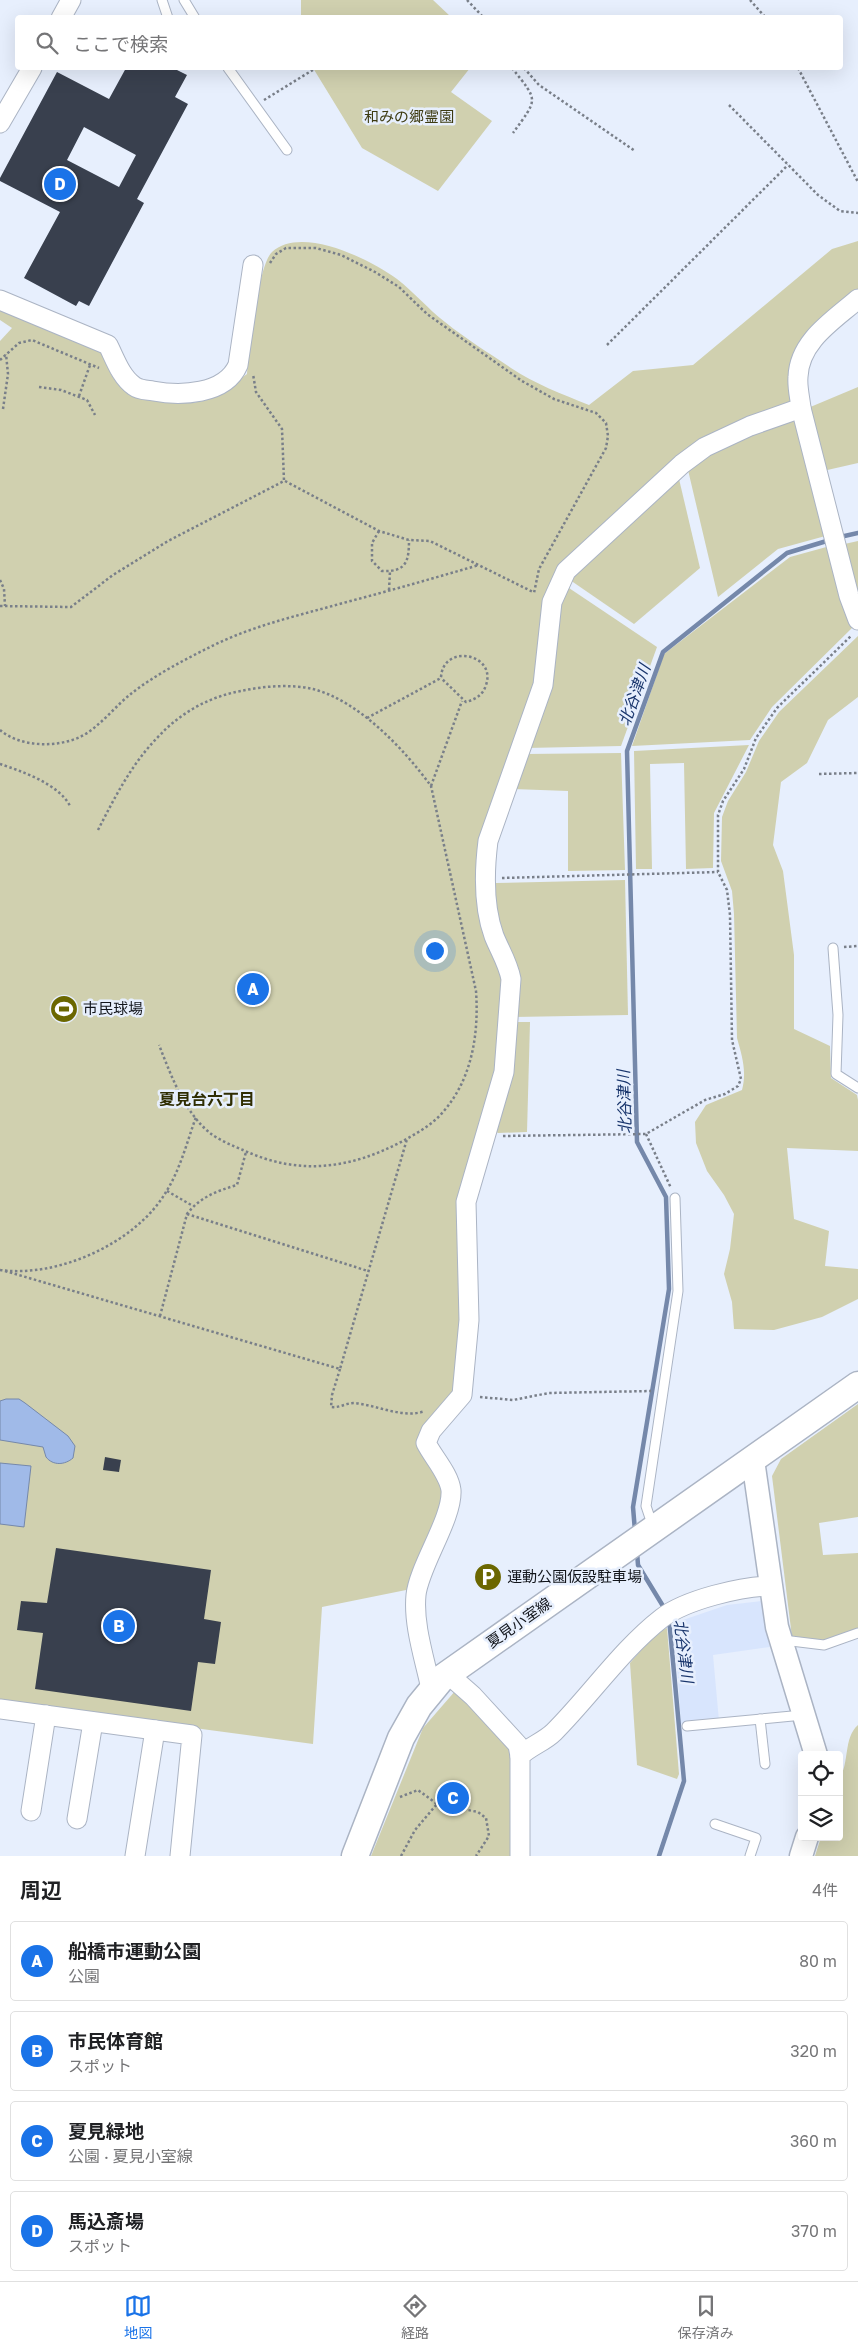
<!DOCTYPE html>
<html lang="ja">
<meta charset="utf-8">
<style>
:root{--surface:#fff;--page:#f2f2f2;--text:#202124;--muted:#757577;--line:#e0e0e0;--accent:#1a73e8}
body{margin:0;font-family:"Golos Text","Noto Sans JP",sans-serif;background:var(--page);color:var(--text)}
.controls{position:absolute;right:15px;bottom:15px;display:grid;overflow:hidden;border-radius:5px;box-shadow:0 5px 20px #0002}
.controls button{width:45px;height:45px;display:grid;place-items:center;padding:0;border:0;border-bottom:1px solid var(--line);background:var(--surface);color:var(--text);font:25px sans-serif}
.you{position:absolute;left:434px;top:950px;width:18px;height:18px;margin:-12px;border:4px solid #fff;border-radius:50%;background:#1a73e8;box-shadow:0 0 0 8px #1a73e833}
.badge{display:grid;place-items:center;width:32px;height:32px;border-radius:50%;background:var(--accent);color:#fff;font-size:16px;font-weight:700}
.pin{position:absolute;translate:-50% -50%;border:2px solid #fff;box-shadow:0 1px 5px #0006}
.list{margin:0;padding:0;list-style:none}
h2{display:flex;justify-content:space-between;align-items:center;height:65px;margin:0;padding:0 20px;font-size:21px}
h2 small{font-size:16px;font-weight:400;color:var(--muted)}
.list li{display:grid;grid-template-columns:32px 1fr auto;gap:15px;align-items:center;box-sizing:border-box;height:80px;margin:0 10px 10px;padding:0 10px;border:1px solid var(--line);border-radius:5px}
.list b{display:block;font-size:19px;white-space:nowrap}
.list p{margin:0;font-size:16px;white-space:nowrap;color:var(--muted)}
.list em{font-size:16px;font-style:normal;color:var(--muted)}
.icon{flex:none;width:28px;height:28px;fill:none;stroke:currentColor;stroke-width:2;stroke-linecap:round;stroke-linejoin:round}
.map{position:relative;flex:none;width:858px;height:1856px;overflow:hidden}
.search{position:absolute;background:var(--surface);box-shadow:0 5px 20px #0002;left:15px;right:15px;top:15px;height:55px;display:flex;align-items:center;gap:12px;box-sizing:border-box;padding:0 18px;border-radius:5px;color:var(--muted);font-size:19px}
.sheet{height:425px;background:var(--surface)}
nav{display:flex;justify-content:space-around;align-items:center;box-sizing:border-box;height:70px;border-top:1px solid var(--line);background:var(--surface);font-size:14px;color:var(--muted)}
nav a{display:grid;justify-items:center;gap:2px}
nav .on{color:var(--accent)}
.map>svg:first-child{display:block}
.built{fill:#d8e5fd}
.green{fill:#d0d0af}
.water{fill:#a0bae8;stroke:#7588aa}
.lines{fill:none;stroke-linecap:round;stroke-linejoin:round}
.stream{stroke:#7588aa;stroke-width:4.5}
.building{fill:#39404e;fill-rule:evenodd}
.service-casing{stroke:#abb4c4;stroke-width:11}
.minor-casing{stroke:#abb4c4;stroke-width:21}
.tertiary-casing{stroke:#abb4c4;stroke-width:25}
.secondary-casing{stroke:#abb4c4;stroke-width:29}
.path{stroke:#797f89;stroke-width:2.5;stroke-dasharray:2.5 2.5;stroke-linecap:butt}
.service{stroke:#fff;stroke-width:9}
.minor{stroke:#fff;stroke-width:19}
.tertiary{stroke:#fff;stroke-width:22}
.secondary{stroke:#fff;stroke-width:26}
.labels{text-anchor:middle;stroke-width:5;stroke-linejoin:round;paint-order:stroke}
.park-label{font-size:15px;fill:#3d3b11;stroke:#e7effd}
.poi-label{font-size:15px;fill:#12151b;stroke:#e7effd;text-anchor:start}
.street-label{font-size:15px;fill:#12151b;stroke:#e7effd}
.water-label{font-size:16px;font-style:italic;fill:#19356c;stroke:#e7effd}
.neighbourhood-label{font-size:16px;font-weight:bold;fill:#2f2d02;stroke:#e7effd}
</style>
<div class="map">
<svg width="858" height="1856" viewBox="0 0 858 1856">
<rect width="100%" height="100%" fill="#e7effd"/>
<polygon class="built" points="762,1601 770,1647 713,1655 719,1721 681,1724 674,1623 727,1605"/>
<g class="green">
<polygon points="301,0 433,0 451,17 301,17"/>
<polygon points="313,68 470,68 451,92 492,121 438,191 362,148"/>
<path d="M858 241V307L819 329 793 402 755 417 557 572 538 685 480 838 505 974 507 1005 464 1260 455 1391 429 1424 447 1491 411 1589 322 1607 313 1744 0 1702V341L12 328 0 320V308L99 348C106 363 111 380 125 391 135 400 182 405 197 402 215 400 232 384 247 374 249 352 258 265 272 252 301 225 370 259 397 279 414 292 428 309 445 322 466 339 489 353 511 368 535 384 562 394 589 405L633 371 693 365 832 249Z"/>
<polygon points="858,387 858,463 823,471 808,408"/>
<polygon points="795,414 829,535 778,549 718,597 688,470 689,464"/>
<polygon points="679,479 700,568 634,624 570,580"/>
<polygon points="858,541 858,609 840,545"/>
<polygon points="830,546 853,627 772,707 750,740 632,746 664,654 790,557"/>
<polygon points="566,586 657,647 621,746 526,748 560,593"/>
<path d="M858 636V697L828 720 807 763 781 782 773 845 783 871 794 955V1029L830 1046 831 1078 857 1095 858 1100V1151L787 1148 794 1219 829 1231 825 1266 858 1269V1299L822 1317 774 1330 734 1329 732 1302 724 1274 730 1249 734 1214 724 1195 707 1171 696 1143 695 1122 706 1105 742 1090C747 1071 742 1056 737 1038L734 914 732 891 721 861 722 817 728 801 746 772 759 741 779 712Z"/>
<polygon points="749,745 714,813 713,868 686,869 684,763 650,764 652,869 636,869 634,751"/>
<polygon points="621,753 625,870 568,871 568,791 513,789 525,754"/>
<polygon points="625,880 628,1015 514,1017 490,908 491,886 496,883"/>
<polygon points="515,1022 530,1022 527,1132 498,1133 494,1130"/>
<polygon points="858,1404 858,1517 819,1523 823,1555 858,1553 858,1628 825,1642 792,1637 772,1476 781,1459"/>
<polygon points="667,1628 679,1774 677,1779 637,1765 630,1663 655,1634"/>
<polygon points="456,1690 512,1748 514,1856 371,1856 423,1728"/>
<path d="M858 1725V1856H815L821 1837H839V1779C850 1763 843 1738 858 1725Z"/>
</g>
<g class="water">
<path d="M6 1399H19L25 1403 68 1436 75 1446 73 1458C65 1465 53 1466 46 1457L43 1447 0 1440V1401Z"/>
<polygon points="0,1463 31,1466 24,1527 0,1524"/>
</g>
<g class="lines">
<g class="stream">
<polyline points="840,537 858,533"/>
<polyline points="635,1531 633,1507 669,1289 666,1197 637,1142 627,751 663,652 787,553 830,540"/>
<polyline points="637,1552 638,1565 666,1611"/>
<polyline points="659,1856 684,1781 669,1618"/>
</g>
</g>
<g class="building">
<path d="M126 68H173L187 75 175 97 188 104 137 199 144 203 89 306 79 301 76 306 24 278 60 212 0 181V178L57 72 109 99ZM84 127 136 155 119 187 67 160Z"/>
<polygon points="105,1457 121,1460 119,1472 103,1470"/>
<polygon points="56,1548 211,1570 204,1619 221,1622 215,1664 198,1662 191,1711 35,1689 43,1633 17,1630 21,1601 47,1603"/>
</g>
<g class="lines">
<g class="service-casing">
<g id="service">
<polyline points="162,0 168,18"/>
<polyline points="184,0 195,18"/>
<polyline points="228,68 287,150"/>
<polyline points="833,948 838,1015 836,1074 858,1088"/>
<polyline points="653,1527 646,1506 678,1291 675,1198"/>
<polyline points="783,1640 824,1645 858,1633"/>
<polyline points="760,1719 765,1764"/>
<polyline points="687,1726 803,1715"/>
<polyline points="715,1824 756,1838 750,1856"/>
</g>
</g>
<g class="minor-casing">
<g id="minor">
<polyline points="61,18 71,0"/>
<polyline points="0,123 32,68"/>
<path d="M0 300 108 345C115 359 121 377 134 386 139 390 147 390 153 391 180 396 225 395 238 365L253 265"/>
<polyline points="801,408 849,596 858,620"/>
<polyline points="448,1674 473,1696 518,1745 520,1756"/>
<path d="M431 1689C425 1660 413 1625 416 1595 419 1566 453 1518 451 1490 449 1474 433 1457 426 1443L431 1431 462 1395 469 1320 466 1202 504 1072 511 979C508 963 500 951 494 936 483 906 484 873 488 841L543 685 552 602 566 571 682 464 705 447 750 426 801 408C800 398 797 387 798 377 799 341 834 320 858 299"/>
<polyline points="0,1709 192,1735 180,1856"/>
<polyline points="31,1811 46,1715"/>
<polyline points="77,1819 93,1722"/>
<polyline points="135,1856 155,1730"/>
<path d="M520 1856V1756C530 1746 544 1742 554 1732 590 1696 622 1649 662 1618 685 1600 742 1586 771 1586"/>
</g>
</g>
<g class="tertiary-casing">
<g id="tertiary">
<polyline points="753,1460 777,1627 816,1755"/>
<polyline points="801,1856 807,1837"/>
</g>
</g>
<g class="secondary-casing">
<polyline id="secondary" points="355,1856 401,1738 419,1706 442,1678 858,1385"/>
</g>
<g class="path">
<polyline points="467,0 484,18"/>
<polyline points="750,0 766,18"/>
<path d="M512 68C539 102 538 98 513 133"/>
<polyline points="524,68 539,85 635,151"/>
<polyline points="798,68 858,182"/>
<polyline points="264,100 316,68"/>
<polyline points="729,105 818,195 840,211 858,213"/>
<polyline points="270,263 276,254 286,248 316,248 341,255 375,272 399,287 427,314 522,381 554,399 596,413 606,423 608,436 606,448 539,569 534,593"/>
<polyline points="607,345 788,165"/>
<polyline points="0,360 19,343 32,340 99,368"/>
<polyline points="39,387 61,390 87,400 95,415"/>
<polyline points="79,396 90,365"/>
<polyline points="3,409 8,374 6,354"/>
<polyline points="285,481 379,531 409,540 430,541 533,592"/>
<path d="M379 531 372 543V561L382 571C406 572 409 562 409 540"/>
<polyline points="0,580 4,589 5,606"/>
<polyline points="389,590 390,571"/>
<polyline points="0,606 71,607 113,575 168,541 284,481 282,429 256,392 253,374"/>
<path d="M367 718 441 678C442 643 497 653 486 685 483 695 476 699 466 702L441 678"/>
<path d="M0 730C20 747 56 748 80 737 99 728 115 706 132 693 155 675 184 660 210 647 254 625 297 616 343 603 389 591 434 578 479 565"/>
<path d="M0 764C21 771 59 784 70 806"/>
<polyline points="819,774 858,773"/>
<polyline points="431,786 462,701"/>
<path d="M98 830C115 797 131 765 157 738 180 713 208 697 241 691 264 686 291 684 313 689 359 701 404 749 431 786L476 991C479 1034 472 1079 443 1112 432 1125 417 1133 403 1141 350 1169 299 1176 243 1150 233 1146 219 1140 210 1133 184 1112 171 1075 159 1045"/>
<polyline points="502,878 718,872"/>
<polyline points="844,947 858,946"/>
<polyline points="646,1134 671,1188"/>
<polyline points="503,1136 646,1134 705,1100 725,1094 738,1086 741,1079 732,1040 730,915 727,890 718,872 718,815 723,801 744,769 756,738 777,708 852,635"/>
<polyline points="167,1191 193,1206"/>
<polyline points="187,1214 368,1271"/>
<path d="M0 1270C58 1278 136 1243 166 1192 180 1170 187 1142 196 1117"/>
<polyline points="5,1271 340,1369 407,1139"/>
<path d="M160 1316 187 1214C200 1197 217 1191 237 1185L246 1152"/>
<path d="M340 1369 332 1395 331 1407C340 1408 346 1403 354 1403 377 1405 403 1419 425 1411"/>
<polyline points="480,1397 513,1400 549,1393 651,1391"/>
<polyline points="400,1797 418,1790 437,1804 478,1812 486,1818 489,1836 476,1856"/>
<polyline points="401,1856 415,1830 437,1804"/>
</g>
<use href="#service" class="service"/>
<use href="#minor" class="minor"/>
<use href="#tertiary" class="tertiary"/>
<use href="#secondary" class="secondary"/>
</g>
<defs>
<g id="stadium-disc" transform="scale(1.4375)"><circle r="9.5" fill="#6b6700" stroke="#e7effd"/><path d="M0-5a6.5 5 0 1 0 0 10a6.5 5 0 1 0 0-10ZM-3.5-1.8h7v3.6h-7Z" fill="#fff"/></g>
<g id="parking-disc" transform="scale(1.4375)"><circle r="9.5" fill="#6b6700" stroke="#e7effd"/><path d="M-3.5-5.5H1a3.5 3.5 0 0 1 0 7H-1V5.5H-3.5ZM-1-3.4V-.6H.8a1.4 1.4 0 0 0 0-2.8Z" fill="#fff"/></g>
</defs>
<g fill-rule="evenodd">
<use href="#stadium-disc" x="64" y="1009"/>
<use href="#parking-disc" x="488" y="1577"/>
</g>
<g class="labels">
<g class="park-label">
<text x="409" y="122">和みの郷霊園</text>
</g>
<g class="poi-label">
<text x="83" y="1014">市民球場</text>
<text x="507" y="1582">運動公園仮設駐車場</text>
</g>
<g class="street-label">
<text transform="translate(519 1623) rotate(-35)" y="5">夏見小室線</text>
</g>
<g class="water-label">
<text transform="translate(634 695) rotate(-70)" y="6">北谷津川</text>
<text transform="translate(624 1102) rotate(-92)" y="6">北谷津川</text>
<text transform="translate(684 1651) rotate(83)" y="6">北谷津川</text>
</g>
<g class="neighbourhood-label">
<text x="207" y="1105">夏見台六丁目</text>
</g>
</g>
</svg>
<div class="controls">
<button><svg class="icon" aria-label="locate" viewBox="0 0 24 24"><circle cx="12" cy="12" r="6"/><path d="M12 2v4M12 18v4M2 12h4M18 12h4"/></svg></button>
<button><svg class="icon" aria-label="layers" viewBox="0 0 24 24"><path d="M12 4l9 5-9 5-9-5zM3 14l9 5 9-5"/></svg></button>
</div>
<div class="you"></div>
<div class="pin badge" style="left:253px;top:989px">A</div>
<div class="pin badge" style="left:119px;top:1626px">B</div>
<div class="pin badge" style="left:453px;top:1798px">C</div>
<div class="pin badge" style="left:60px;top:184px">D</div>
<div class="search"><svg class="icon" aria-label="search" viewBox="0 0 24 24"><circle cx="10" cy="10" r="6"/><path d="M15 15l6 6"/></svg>ここで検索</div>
</div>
<section class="sheet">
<h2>周辺<small>4件</small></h2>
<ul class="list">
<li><span class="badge">A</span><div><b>船橋市運動公園</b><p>公園</p></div><em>80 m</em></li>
<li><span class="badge">B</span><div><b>市民体育館</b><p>スポット</p></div><em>320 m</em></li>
<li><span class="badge">C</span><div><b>夏見緑地</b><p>公園 · 夏見小室線</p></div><em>360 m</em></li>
<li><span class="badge">D</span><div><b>馬込斎場</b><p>スポット</p></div><em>370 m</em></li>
</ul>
</section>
<nav>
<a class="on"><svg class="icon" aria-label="map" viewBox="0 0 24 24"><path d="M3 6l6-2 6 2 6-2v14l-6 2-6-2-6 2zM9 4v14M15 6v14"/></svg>地図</a>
<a><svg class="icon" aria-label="directions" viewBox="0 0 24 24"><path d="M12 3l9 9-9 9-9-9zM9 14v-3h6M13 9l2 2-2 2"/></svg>経路</a>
<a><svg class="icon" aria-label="saved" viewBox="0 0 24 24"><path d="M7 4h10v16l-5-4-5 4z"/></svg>保存済み</a>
</nav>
